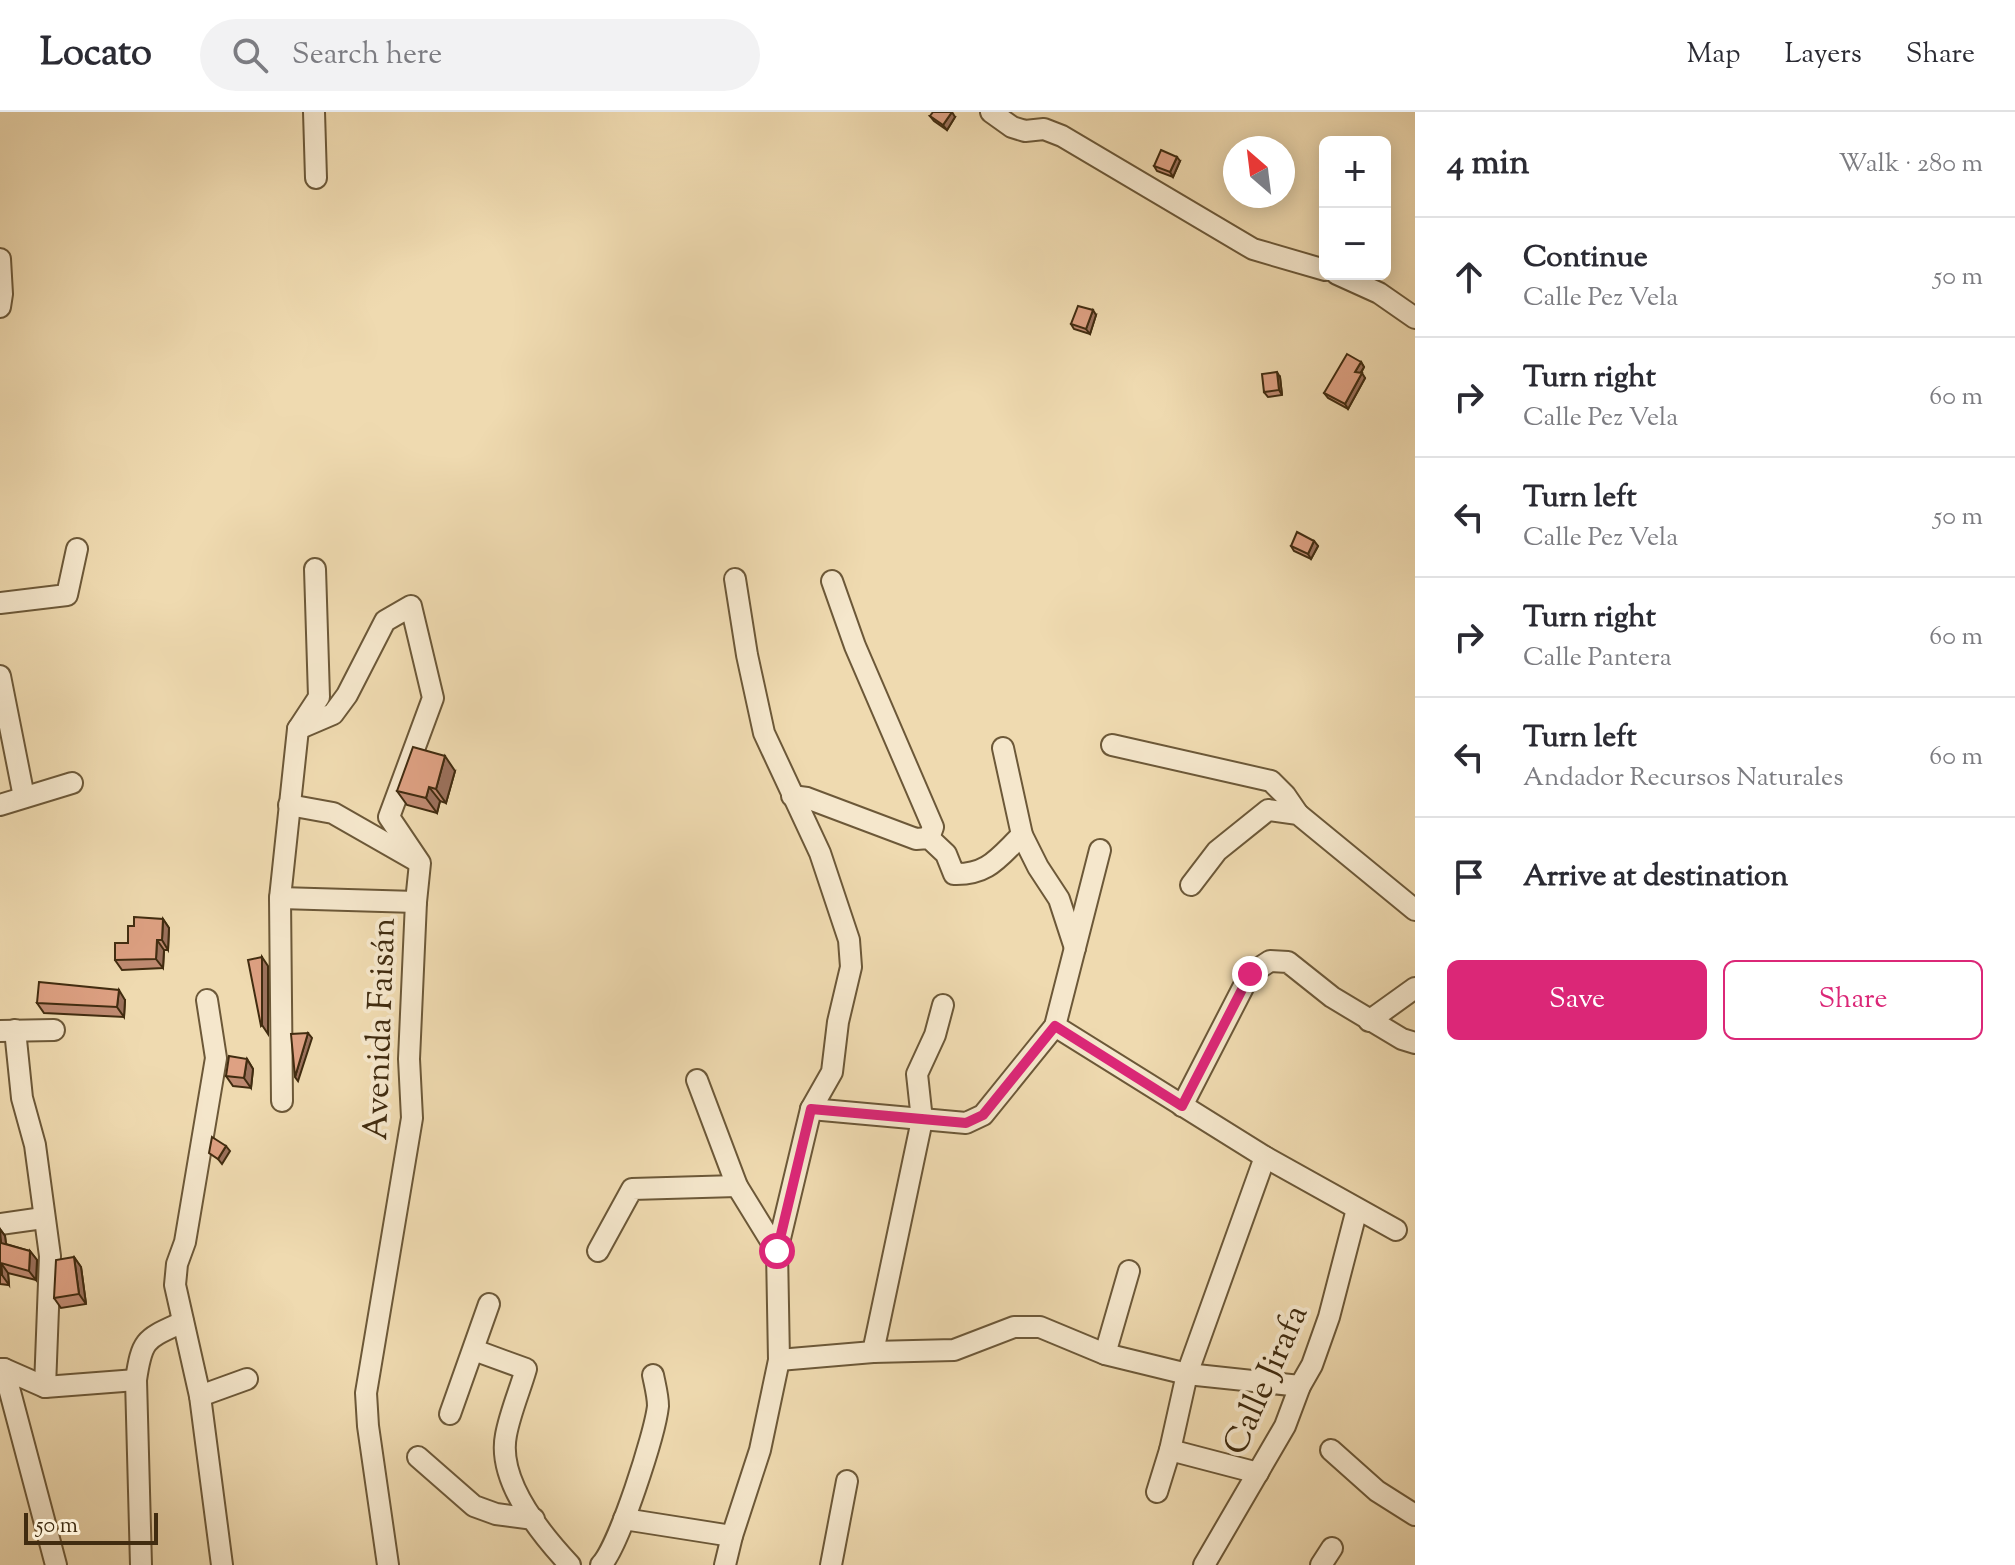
<!DOCTYPE html>
<meta charset="utf-8">
<style>
:root{--surface:#fff;--page:#f2f2f3;--text:#2b2b33;--muted:#7c7c81;--line:#e1e1e2;--accent:#db2777}
body{margin:0;font-family:"Sorts Mill Goudy",serif;background:var(--page);color:var(--text)}
.controls{position:absolute;right:24px;top:24px;display:grid;overflow:hidden;border-radius:12px;box-shadow:0 4px 20px #0003}
.controls button{width:72px;height:72px;display:grid;place-items:center;padding:0;border:0;border-bottom:2px solid var(--line);background:var(--surface);color:var(--text);font:40px sans-serif}
.compass{position:absolute;left:1223px;top:24px;width:72px;height:72px;border-radius:50%;background:var(--surface);box-shadow:0 4px 20px #0003;rotate:332deg}
.scale{position:absolute;left:24px;bottom:20px;width:134px;box-sizing:border-box;padding-left:8px;border:4px solid #412c10;border-top:0;font-size:22px;line-height:28px;white-space:nowrap;color:#412c10;-webkit-text-stroke:6px #f5e7cc;paint-order:stroke}
.stop{position:absolute;width:24px;height:24px;margin:-18px;border:6px solid #db2777;border-radius:50%;background:#fff}
.stop.end{background:#db2777;border-color:#fff;box-shadow:0 2px 8px #0008}
.list{margin:0;padding:0;list-style:none}
h2{display:flex;justify-content:space-between;align-items:center;height:104px;margin:0;padding:0 32px;font-size:34px}
h2 small{font-size:26px;font-weight:400;color:var(--muted)}
.list li{display:grid;grid-template-columns:52px 1fr auto;gap:24px;align-items:center;box-sizing:border-box;height:120px;padding:0 32px;border-top:2px solid var(--line)}
.list b{display:block;font-size:30px;white-space:nowrap}
.list p{margin:0;font-size:26px;white-space:nowrap;color:var(--muted)}
.list em{font-size:26px;font-style:normal;color:var(--muted)}
.actions{display:flex;gap:16px;padding:24px 32px}
.actions a{flex:1;padding:18px 0;border:2px solid var(--accent);border-radius:12px;text-align:center;font-size:28px;color:var(--accent)}
.actions .main{background:var(--accent);color:#fff}
.icon{flex:none;width:44px;height:44px;fill:none;stroke:currentColor;stroke-width:2;stroke-linecap:round;stroke-linejoin:round}
.map{position:relative;flex:none;width:1415px;height:1453px;overflow:hidden}
header{display:flex;align-items:center;gap:48px;box-sizing:border-box;height:112px;padding:0 40px;background:var(--surface);border-bottom:2px solid var(--line)}
header strong{font-size:38px}
nav{display:flex;gap:44px;margin-inline-start:auto;font-size:28px}
.search{width:560px;height:72px;background:var(--page);display:flex;align-items:center;gap:20px;box-sizing:border-box;padding:0 28px;border-radius:44px;color:var(--muted);font-size:30px}
main{display:flex}
aside{flex:1;background:var(--surface)}
.map>svg:first-child{display:block}
.lines{fill:none;stroke-linecap:round;stroke-linejoin:round}
.minor-casing{stroke:#6c5838;stroke-width:24}
.minor{stroke:#f5e7cc;stroke-width:20}
.wall{fill:#bf8a71;stroke:#412c10;stroke-width:2}
.shaded-wall{fill:#9b715c;stroke:#412c10;stroke-width:2}
.building{fill:#dea183;stroke:#412c10;stroke-width:2}
.route{stroke:#db2777;stroke-width:10}
.labels{text-anchor:middle;stroke-width:8;stroke-linejoin:round;paint-order:stroke}
.street-label{font-size:34px;fill:#412c10;stroke:#f5e7cc}
</style>
<header>
<strong>Locato</strong>
<div class="search"><svg class="icon" aria-label="search" viewBox="0 0 24 24"><circle cx="10" cy="10" r="6"/><path d="M15 15l6 6"/></svg>Search here</div>
<nav><a>Map</a><a>Layers</a><a>Share</a></nav>
</header>
<main>
<div class="map">
<svg width="1415" height="1453" viewBox="0 0 1415 1453">
<rect width="100%" height="100%" fill="#efdab0"/>
<filter id="stains"><feTurbulence type="fractalNoise" baseFrequency=".0025" numOctaves="4"/><feColorMatrix values="0 0 0 0 .2 0 0 0 0 .09 0 0 0 0 .02 0 0 0 .5 -.17"/></filter>
<radialGradient id="worn" r=".72"><stop offset=".6" stop-color="#630" stop-opacity="0"/><stop offset="1" stop-color="#630" stop-opacity=".3"/></radialGradient>
<g class="lines">
<g class="minor-casing">
<g id="minor">
<polyline points="314,0 316,66"/>
<polyline points="991,0 1012,15 1025,19 1044,17 1062,24 1253,137 1325,158"/>
<polyline points="0,147 2,182 0,195"/>
<polyline points="1337,162 1379,181 1415,206"/>
<polyline points="832,469 855,534 933,715 929,726"/>
<polyline points="0,491 67,483 77,437"/>
<polyline points="0,564 24,685"/>
<polyline points="298,617 333,602 347,583 385,509 411,494 433,586 389,705 420,751 416,790 409,947 412,1006 366,1281 368,1314 388,1453"/>
<polyline points="1112,633 1271,669 1285,683 1298,702"/>
<polyline points="1003,636 1022,723 1038,755 1059,787 1075,836"/>
<path d="M792 684 807 686 916 727 929 726 946 742 954 762C988 763 998 746 1022 723"/>
<polyline points="0,693 72,671"/>
<polyline points="289,693 333,701 417,749"/>
<polyline points="1191,773 1217,739 1268,698 1298,702 1415,798"/>
<polyline points="280,786 416,790"/>
<polyline points="207,888 216,946 185,1130 177,1152 175,1173 200,1284 222,1453"/>
<polyline points="1369,909 1415,876"/>
<polyline points="1055,914 1265,1045 1396,1118"/>
<polyline points="15,918 22,986 35,1033 50,1144 45,1275"/>
<polyline points="0,919 54,918"/>
<polyline points="697,968 737,1074 777,1139"/>
<polyline points="282,989 280,786 298,617 319,585 315,457"/>
<polyline points="1182,994 1250,862 1270,849 1288,850 1332,885 1402,927 1415,931"/>
<polyline points="811,997 966,1011 983,1003 1055,914 1100,738"/>
<polyline points="0,1112 43,1106"/>
<polyline points="598,1139 632,1077 737,1074"/>
<path d="M474 1238 526 1257C520 1278 510 1301 506 1323 497 1368 540 1421 570 1453"/>
<polyline points="873,1240 922,1008 917,962 935,923 943,893"/>
<polyline points="1105,1242 1129,1159"/>
<polyline points="779,1248 873,1240 954,1238 1014,1215 1040,1215 1105,1242 1187,1262 1300,1274"/>
<polyline points="0,1257 4,1257 56,1453"/>
<polyline points="0,1258 4,1257 45,1275 136,1268"/>
<polyline points="200,1284 247,1267"/>
<polyline points="450,1302 489,1192"/>
<polyline points="1170,1338 1258,1361"/>
<polyline points="1331,1338 1377,1379 1415,1403"/>
<polyline points="418,1345 474,1394 496,1402 534,1407"/>
<polyline points="1157,1380 1170,1338 1187,1262 1265,1045"/>
<polyline points="624,1407 732,1424"/>
<path d="M141 1453 136 1268C142 1226 146 1227 183 1210"/>
<path d="M601 1453C619 1434 655 1322 658 1294 658 1284 655 1273 653 1263"/>
<polyline points="725,1453 732,1424 760,1338 779,1248 777,1139 811,997 832,960 838,910 851,855 849,828 820,741 764,621 747,543 735,467"/>
<polyline points="831,1453 847,1369"/>
<polyline points="1204,1453 1285,1314 1300,1274 1312,1253 1329,1205 1357,1097"/>
<polyline points="1321,1453 1332,1436"/>
</g>
</g>
<use href="#minor" class="minor"/>
</g>
<g class="wall">
<polygon points="930,4 955,5 947,18 934,9"/>
<polygon points="1180,49 1173,65 1157,59 1154,54"/>
<polygon points="1096,203 1090,222 1074,217 1071,212"/>
<polygon points="1361,250 1364,255 1361,261 1365,266 1348,297 1328,286 1324,281"/>
<polygon points="1280,265 1282,283 1268,285 1264,280"/>
<polygon points="1314,429 1318,434 1311,447 1294,439 1291,434"/>
<polygon points="455,659 446,691 440,689 437,701 407,693 397,679"/>
<polygon points="163,807 169,816 168,838 164,838 163,856 122,858 115,848 128,831 134,814"/>
<polygon points="125,888 124,905 44,901 37,891"/>
<polygon points="247,947 253,957 251,976 233,974 226,964"/>
<polygon points="0,1117 5,1124 6,1132 30,1139 37,1148 36,1168 8,1161 9,1173 0,1172"/>
<polygon points="74,1145 81,1155 86,1192 61,1196 54,1186"/>
</g>
<g class="shaded-wall">
<polygon points="952,0 955,5 947,18 943,13"/>
<polygon points="1177,45 1180,49 1173,65 1170,60"/>
<polygon points="1093,198 1096,203 1090,222 1086,217"/>
<polygon points="1361,250 1364,255 1358,265 1355,260"/>
<polygon points="1277,260 1280,265 1282,283 1279,278"/>
<polygon points="1362,261 1365,266 1348,297 1345,292"/>
<polygon points="1314,429 1318,434 1311,447 1308,442"/>
<polygon points="445,644 455,659 446,691 436,677"/>
<polygon points="429,675 440,689 437,701 426,686"/>
<polygon points="163,807 169,816 168,838 162,828"/>
<polygon points="157,828 164,838 163,856 156,847"/>
<polygon points="262,845 268,854 268,922 262,913"/>
<polygon points="119,878 125,888 124,905 117,895"/>
<polygon points="308,921 312,926 298,969 295,965"/>
<polygon points="247,947 253,957 251,976 244,966"/>
<polygon points="226,1034 230,1039 222,1052 218,1047"/>
<polygon points="0,1117 5,1124 7,1140 1,1131"/>
<polygon points="30,1139 37,1148 36,1168 29,1159"/>
<polygon points="74,1145 81,1155 86,1192 79,1182"/>
<polygon points="1,1151 8,1161 9,1173 2,1163"/>
</g>
<g class="building">
<polygon points="933,0 952,0 943,13 930,4"/>
<polygon points="1161,38 1177,45 1170,60 1154,54"/>
<polygon points="1078,194 1093,198 1086,217 1071,212"/>
<polygon points="1347,242 1361,250 1355,260 1362,261 1345,292 1324,281"/>
<polygon points="1277,260 1279,278 1264,280 1262,262"/>
<polygon points="1297,420 1314,429 1308,442 1291,434"/>
<polygon points="413,635 445,644 436,677 429,675 426,686 397,679"/>
<polygon points="134,805 163,807 162,828 157,828 156,847 115,848 115,831 128,831 128,814 134,814"/>
<polygon points="262,845 262,913 261,914 248,848"/>
<polygon points="39,870 119,878 117,895 37,891"/>
<polygon points="308,921 295,965 291,922"/>
<polygon points="229,944 247,947 244,966 226,964"/>
<polygon points="212,1025 226,1034 218,1047 209,1041"/>
<polygon points="0,1126 1,1131 30,1139 29,1159 1,1151 2,1163 0,1163"/>
<polygon points="74,1145 79,1182 54,1186 56,1148"/>
</g>
<g class="lines">
<polyline class="route" points="777,1139 811,997 966,1011 983,1003 1055,914 1182,994 1250,862"/>
</g>
<g class="labels">
<g class="street-label">
<text transform="translate(378 917) rotate(-88)" y="12">Avenida Faisán</text>
<text transform="translate(1264 1267) rotate(-66)" y="12">Calle Jirafa</text>
</g>
</g>
<rect width="100%" height="100%" filter="url(#stains)"/>
<rect width="100%" height="100%" fill="url(#worn)"/>
</svg>
<div class="controls">
<button>+</button>
<button>−</button>
</div>
<svg class="compass" viewBox="-18 -18 36 36"><path d="M0-13l5 13h-10z" fill="#e53935"/><path d="M0 13l5-13h-10z" fill="#7c7c81"/></svg>
<div class="scale">50 m</div>
<div class="stop" style="left:777px;top:1139px"></div>
<div class="stop end" style="left:1250px;top:862px"></div>
</div>
<aside>
<h2>4 min<small>Walk · 280 m</small></h2>
<ul class="list">
<li><svg class="icon" aria-label="ahead" viewBox="0 0 24 24"><path d="M12 20V5M6 11l6-6 6 6"/></svg><div><b>Continue</b><p>Calle Pez Vela</p></div><em>50 m</em></li>
<li><svg class="icon" aria-label="right" viewBox="0 0 24 24"><path d="M7 20v-9h11M14 6l5 5-5 5"/></svg><div><b>Turn right</b><p>Calle Pez Vela</p></div><em>60 m</em></li>
<li><svg class="icon" aria-label="left" viewBox="0 0 24 24"><path d="M17 20v-9H6M10 6l-5 5 5 5"/></svg><div><b>Turn left</b><p>Calle Pez Vela</p></div><em>50 m</em></li>
<li><svg class="icon" aria-label="right" viewBox="0 0 24 24"><path d="M7 20v-9h11M14 6l5 5-5 5"/></svg><div><b>Turn right</b><p>Calle Pantera</p></div><em>60 m</em></li>
<li><svg class="icon" aria-label="left" viewBox="0 0 24 24"><path d="M17 20v-9H6M10 6l-5 5 5 5"/></svg><div><b>Turn left</b><p>Andador Recursos Naturales</p></div><em>60 m</em></li>
<li><svg class="icon" aria-label="arrive" viewBox="0 0 24 24"><path d="M6 21V4h12l-3 4 3 4H6"/></svg><div><b>Arrive at destination</b></div></li>
</ul>
<div class="actions"><a class="main">Save</a><a>Share</a></div>
</aside>
</main>
